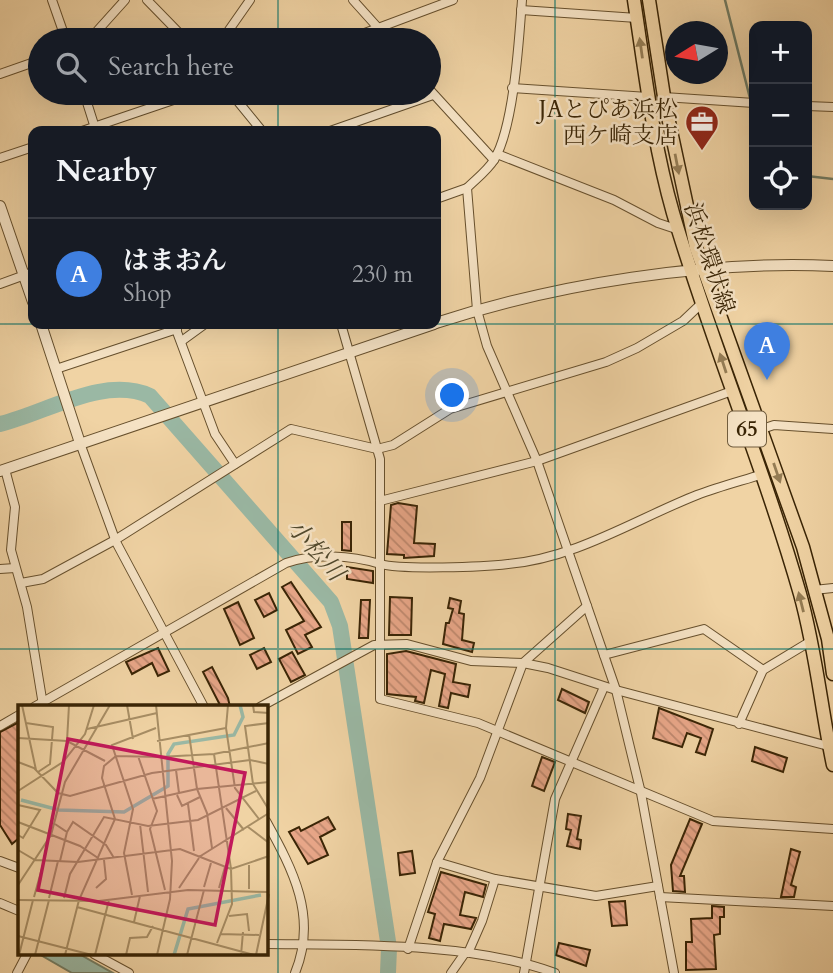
<!DOCTYPE html>
<meta charset="utf-8">
<style>
:root{--surface:#171b24;--page:#20242c;--text:#f1f3f6;--muted:#9ea1a6;--line:#363941;--accent:#ea580c}
body{margin:0;font-family:Cardo,"Noto Serif JP",serif;background:var(--page);color:var(--text)}
.controls{position:absolute;right:21px;top:21px;display:grid;overflow:hidden;border-radius:14px;box-shadow:0 7px 28px #0002}
.controls button{width:63px;height:63px;display:grid;place-items:center;padding:0;border:0;border-bottom:2px solid var(--line);background:var(--surface);color:var(--text);font:35px sans-serif}
.compass{position:absolute;left:665px;top:21px;width:63px;height:63px;border-radius:50%;background:var(--surface);box-shadow:0 7px 28px #0002;rotate:259deg}
.you{position:absolute;left:453px;top:396px;width:24px;height:24px;margin:-18px;border:5px solid #fff;border-radius:50%;background:#1a73e8;box-shadow:0 0 0 10px #1a73e833}
.badge{display:grid;place-items:center;width:46px;height:46px;border-radius:50%;background:var(--accent);color:#fff;font-size:23px;font-weight:700}
.pin{position:absolute;translate:-50% -58px;filter:drop-shadow(0 2px 4px #0008)}
.pin::after{content:'';position:absolute;top:37px;width:24px;height:21px;background:inherit;clip-path:polygon(0 0,100% 0,50% 100%)}
.list{margin:0;padding:0;list-style:none}
h2{display:flex;justify-content:space-between;align-items:center;height:91px;margin:0;padding:0 28px;font-size:30px}
h2 small{font-size:23px;font-weight:400;color:var(--muted)}
.list li{display:grid;grid-template-columns:46px 1fr auto;gap:21px;align-items:center;box-sizing:border-box;height:112px;padding:0 28px;border-top:2px solid var(--line)}
.list b{display:block;font-size:26px;white-space:nowrap}
.list p{margin:0;font-size:23px;white-space:nowrap;color:var(--muted)}
.list em{font-size:23px;font-style:normal;color:var(--muted)}
.icon{flex:none;width:38px;height:38px;fill:none;stroke:currentColor;stroke-width:2;stroke-linecap:round;stroke-linejoin:round}
.map{position:relative;flex:none;width:833px;height:973px;overflow:hidden}
.search{position:absolute;background:var(--surface);box-shadow:0 7px 28px #0002;left:28px;top:28px;width:413px;height:77px;display:flex;align-items:center;gap:18px;box-sizing:border-box;padding:0 24px;border-radius:38px;color:var(--muted);font-size:26px}
.panel{position:absolute;background:var(--surface);box-shadow:0 7px 28px #0002;left:28px;top:126px;width:413px;height:203px;border-radius:14px}
.map>svg:first-child{display:block}
.water{fill:#9ab8a4;stroke:#737d64;stroke-width:2}
.lines{fill:none;stroke-linecap:round;stroke-linejoin:round}
.stream{stroke:#737d64;stroke-width:2.5}
.river{stroke:#9ab8a4;stroke-width:16}
.building{fill:url(#building-back-hatch);stroke:#392405;stroke-width:2}
.minor-casing{stroke:#67502d;stroke-width:10}
.tertiary-casing{stroke:#67502d;stroke-width:12}
.primary-casing{stroke:#392405;stroke-width:15}
.minor{stroke:#f5e2c4;stroke-width:8}
.tertiary{stroke:#f5e2c4;stroke-width:10}
.primary{stroke:#f0d3a4;stroke-width:12}
.oneway{fill:#947c54}
.grid{fill:none;stroke:#0f766e;stroke-width:2;stroke-opacity:0.55}
.labels{text-anchor:middle;stroke-width:5;stroke-linejoin:round;paint-order:stroke}
.shield{fill:#f5e2c4;stroke:#715d3e;stroke-width:2}
.shield-label{font-size:21px;font-weight:bold;fill:#392405}
.poi-label{font-size:23px;fill:#392405;stroke:#f5e2c4;text-anchor:end}
.street-label{font-size:23px;fill:#392405;stroke:#f5e2c4}
.water-label{font-size:24px;font-style:italic;fill:#51492d;stroke:#f5e2c4}
.inset-river{fill:none;stroke:#9ab8a4;stroke-width:3.5}
.inset-road{fill:none;stroke:#a78d64;stroke-width:2}
.view{fill:#c2185b;fill-opacity:0.15;stroke:#c2185b;stroke-width:3.5}
.inset-edge{fill:none;stroke:#392405;stroke-width:3.5}
</style>
<div class="map">
<svg width="833" height="973" viewBox="0 0 833 973">
<defs>
<pattern id="building-back-hatch" width="6" height="6" patternUnits="userSpaceOnUse" patternTransform="scale(1.75)"><rect width="6" height="6" fill="#e9a789"/><path d="M-1 5l2 2M0 0l6 6M5-1l2 2" fill="none" stroke="#be886e"/></pattern>
</defs>
<rect width="100%" height="100%" fill="#f0d3a4"/>
<filter id="stains"><feTurbulence type="fractalNoise" baseFrequency=".00286" numOctaves="4"/><feColorMatrix values="0 0 0 0 .2 0 0 0 0 .09 0 0 0 0 .02 0 0 0 .5 -.17"/></filter>
<radialGradient id="worn" r=".72"><stop offset=".6" stop-color="#630" stop-opacity="0"/><stop offset="1" stop-color="#630" stop-opacity=".3"/></radialGradient>
<polygon class="water" points="39,954 79,954 113,973 72,973"/>
<g class="lines">
<g class="stream">
<polyline points="725,0 754,114"/>
<polyline points="807,176 833,179"/>
</g>
<path class="river" d="M0 424C46 413 104 375 150 396L331 602 340 626 389 948 388 973"/>
</g>
<g class="building">
<polygon points="398,503 417,506 414,543 435,544 434,556 404,558 404,555 387,554 391,505"/>
<polygon points="342,522 351,522 351,551 342,550"/>
<polygon points="347,567 373,571 373,583 347,579"/>
<polygon points="291,582 321,627 305,635 312,647 298,654 286,630 304,621 282,587"/>
<polygon points="269,593 277,610 264,617 255,600"/>
<polygon points="390,597 412,598 411,635 389,635"/>
<polygon points="450,598 461,601 459,613 464,614 462,640 474,643 472,652 443,644 446,623 449,623 453,609 448,608"/>
<polygon points="361,600 370,600 368,638 359,638"/>
<polygon points="238,602 254,638 240,645 224,609"/>
<polygon points="158,648 169,671 158,676 152,663 132,674 126,662"/>
<polygon points="264,648 271,662 257,669 250,655"/>
<polygon points="406,651 456,664 453,682 470,685 468,697 451,693 448,708 439,706 445,674 431,670 424,703 415,701 416,697 387,694 387,654"/>
<polygon points="292,652 305,675 291,682 279,659"/>
<polygon points="212,667 228,698 230,707 221,707 203,672"/>
<polygon points="562,689 589,702 585,713 558,700"/>
<polygon points="659,708 713,729 705,755 696,752 701,738 687,733 682,747 653,738"/>
<polygon points="19,722 19,838 12,844 0,825 0,732"/>
<polygon points="755,747 787,758 783,772 752,761"/>
<polygon points="542,757 555,762 544,791 532,786"/>
<polygon points="568,814 581,816 577,839 581,840 580,849 567,846 571,830 566,829"/>
<polygon points="328,817 335,829 320,837 328,855 308,864 289,832 299,827 301,831"/>
<polygon points="690,819 702,824 680,876 684,876 685,892 673,891 671,865"/>
<polygon points="791,849 800,852 791,885 796,887 794,897 781,897"/>
<polygon points="412,851 415,873 400,875 398,853"/>
<polygon points="441,872 486,885 483,897 465,892 460,915 476,918 471,929 444,924 440,941 429,938 435,914 428,912"/>
<polygon points="625,901 627,925 612,926 609,902"/>
<polygon points="712,906 724,907 724,917 720,917 720,934 714,935 716,969 686,970 686,942 692,942 691,919 712,918"/>
<polygon points="559,943 590,950 586,966 556,955"/>
</g>
<g class="lines">
<g class="minor-casing">
<g id="minor">
<polyline points="52,0 66,40"/>
<polyline points="147,0 186,40"/>
<polyline points="353,0 389,40"/>
<path d="M522 0C519 40 514 127 494 160 487 171 476 179 467 188L477 310 487 346 537 461 616 690 641 793 674 973"/>
<polyline points="521,10 637,18"/>
<polyline points="89,40 125,0"/>
<polyline points="222,40 250,0"/>
<polyline points="346,40 453,0"/>
<polyline points="0,74 40,60"/>
<polyline points="512,88 648,97"/>
<polyline points="429,89 494,160"/>
<polyline points="84,93 96,131"/>
<polyline points="231,93 262,131"/>
<polyline points="664,97 754,103"/>
<polyline points="807,106 833,107"/>
<polyline points="82,131 194,93"/>
<polyline points="330,131 433,95"/>
<polyline points="497,154 614,200 658,223 679,230"/>
<polyline points="0,158 33,147"/>
<polyline points="436,199 467,188"/>
<polyline points="0,284 33,272"/>
<polyline points="174,324 215,434 235,464"/>
<polyline points="341,324 380,459 380,699 478,723 713,821 833,829"/>
<polyline points="183,340 205,324"/>
<polyline points="56,369 177,329"/>
<polyline points="762,429 774,425 833,429"/>
<polyline points="80,443 116,542 204,707"/>
<polyline points="5,469 15,507 11,550 27,607 43,705"/>
<polyline points="380,501 537,461 732,391"/>
<polyline points="0,569 15,568"/>
<polyline points="21,583 43,579 115,540 291,429 377,449 393,445 450,409 606,362 637,348 683,321 702,303"/>
<polyline points="814,590 833,588"/>
<polyline points="604,655 704,629 763,670"/>
<path d="M34 707 286 563C316 553 350 555 380 564 402 570 483 567 508 564 576 558 634 520 697 495 718 487 741 481 763 474"/>
<polyline points="260,707 374,645 407,644 471,661 523,663 548,668 616,690 832,747"/>
<polyline points="739,724 763,670 811,641"/>
<polyline points="0,726 19,715"/>
<path d="M266 821C293 870 318 917 295 973"/>
<polyline points="0,861 19,868"/>
<polyline points="495,879 596,896 658,886"/>
<polyline points="660,897 833,906"/>
<polyline points="0,903 19,911"/>
<path d="M266 944C355 945 471 942 555 973"/>
<polyline points="408,949 437,862"/>
<polyline points="468,953 482,921 495,879 437,862 480,778 523,663 587,606"/>
<polyline points="94,954 129,973"/>
<polyline points="17,973 27,954"/>
<polyline points="451,973 465,953"/>
<polyline points="524,973 555,799 604,687"/>
</g>
</g>
<g class="tertiary-casing">
<g id="tertiary">
<polyline points="0,206 33,302"/>
<path d="M436 323C556 284 706 260 833 266"/>
<polyline points="41,324 80,443"/>
<polyline points="0,471 434,324"/>
</g>
</g>
<g class="primary-casing">
<g id="primary">
<path d="M634 0C645 72 653 143 673 213 711 342 763 465 800 594 816 651 821 708 833 765"/>
<polyline points="649,0 665,103 696,248 803,547 828,639 833,674"/>
</g>
</g>
<use href="#minor" class="minor"/>
<use href="#tertiary" class="tertiary"/>
<use href="#primary" class="primary"/>
</g>
<defs><path id="oneway-solid" d="M-6-.8H1V-3.2L6.5 0L1 3.2V.8H-6Z" transform="scale(1.75)"/></defs>
<g class="oneway">
<use href="#oneway-solid" transform="translate(641 48) rotate(-98)"/>
<use href="#oneway-solid" transform="translate(677 164) rotate(79)"/>
<use href="#oneway-solid" transform="translate(723 363) rotate(-108)"/>
<use href="#oneway-solid" transform="translate(777 473) rotate(71)"/>
<use href="#oneway-solid" transform="translate(801 602) rotate(-104)"/>
</g>
<path class="grid" d="M278 0V40M555 0V973M278 93V131M0 324H833M278 324V973M0 649H833"/>
<defs>
<g id="office-pin" transform="scale(1.75)"><path d="M0 17L-7.5 6A9.5 9.5 0 1 1 7.5 6Z" fill="#8f2418" stroke="#f5e2c4"/><path d="M-6-3h4V-5.5h4V-3h4V5H-6ZM-1-4.5V-3h2v-1.5ZM-6 0V1H6V0Z" fill="#fff"/></g>
</defs>
<g fill-rule="evenodd">
<use href="#office-pin" x="702" y="122"/>
</g>
<g class="labels">
<rect class="shield" x="728" y="411.5" width="38" height="35" rx="5"/>
<g class="shield-label">
<text x="747" y="436">65</text>
</g>
<g class="poi-label">
<text x="678" y="117">JAとぴあ浜松<tspan x="678" dy="26">西ケ崎支店</tspan></text>
</g>
<g class="street-label">
<text transform="translate(710 258) rotate(72)" y="8">浜松環状線</text>
</g>
<g class="water-label">
<text transform="translate(316 550) rotate(49)" y="8">小松川</text>
</g>
</g>
<g transform="translate(18 705)">
<rect width="250" height="250" fill="#f0d3a4"/>
<path class="inset-river" d="M3 95 41 105 106 107 150 81V49L156 39 216 30 225 12 222 0M156 250 170 204 243 190"/>
<path class="inset-road" d="M4 0 18 65M109 0 115 34M138 0 154 156 152 194 139 250M210 0 208 23 217 83 241 114M235 0 236 7 251 8M8 18 35 22 32 59 20 67M251 18 227 21 235 79 251 105M69 24 139 8M171 29 179 84 189 108 194 143M0 33 49 36 87 56M49 36 51 0M139 36 208 23M196 49 213 164 251 151M120 51 139 106 132 124 147 185M141 52 196 49 251 38M0 57 16 63 40 88 52 91 134 68 232 55 251 59M158 65 161 88M0 86 45 57 67 29 76 0M159 90 164 101 182 92M134 94 179 84 251 77M170 99 176 146M0 100 22 105 5 133 0 130M208 103 226 125M0 117 62 141 80 153M37 119 49 127 55 117 88 140 96 153M122 119 130 187M230 122 251 138M0 145 17 155 60 157 162 144 213 164 214 199 199 238M181 152 251 108M42 156 49 127M0 180 33 130 47 77 92 0M186 182 193 158M78 183 88 174 86 155M161 183 181 153M201 183 207 162M231 184V160M114 190 106 148 115 104 94 40 138 23M16 192 26 156M31 193 40 156M46 193 52 169 86 112 130 121 180 115 238 86M0 195 81 196 170 185 251 187M59 202 236 250M211 211 229 209 231 226M116 217 122 191M202 229 241 230M0 231 74 250M1 250 15 195M17 250 31 195M47 250 61 195 97 114 84 73 86 61 98 51 141 52M77 250 91 195M108 250 112 233 129 232 135 221M169 250 186 185M223 250 225 227M238 250 251 189"/>
<path class="view" d="M50 34 227 68 197 220 20 185Z"/>
<rect width="250" height="250" class="inset-edge"/>
</g>
<rect width="100%" height="100%" filter="url(#stains)"/>
<rect width="100%" height="100%" fill="url(#worn)"/>
</svg>
<div class="controls">
<button>+</button>
<button>−</button>
<button><svg class="icon" aria-label="locate" viewBox="0 0 24 24"><circle cx="12" cy="12" r="6"/><path d="M12 2v4M12 18v4M2 12h4M18 12h4"/></svg></button>
</div>
<svg class="compass" viewBox="-18 -18 36 36"><path d="M0-13l5 13h-10z" fill="#e53935"/><path d="M0 13l5-13h-10z" fill="#9ea1a6"/></svg>
<div class="you"></div>
<div class="pin badge" style="left:767px;top:380px;background:#3f7fe0">A</div>
<div class="search"><svg class="icon" aria-label="search" viewBox="0 0 24 24"><circle cx="10" cy="10" r="6"/><path d="M15 15l6 6"/></svg>Search here</div>
<section class="panel">
<h2>Nearby<small></small></h2>
<ul class="list">
<li><span class="badge" style="background:#3f7fe0">A</span><div><b>はまおん</b><p>Shop</p></div><em>230 m</em></li>
</ul>
</section>
</div>
